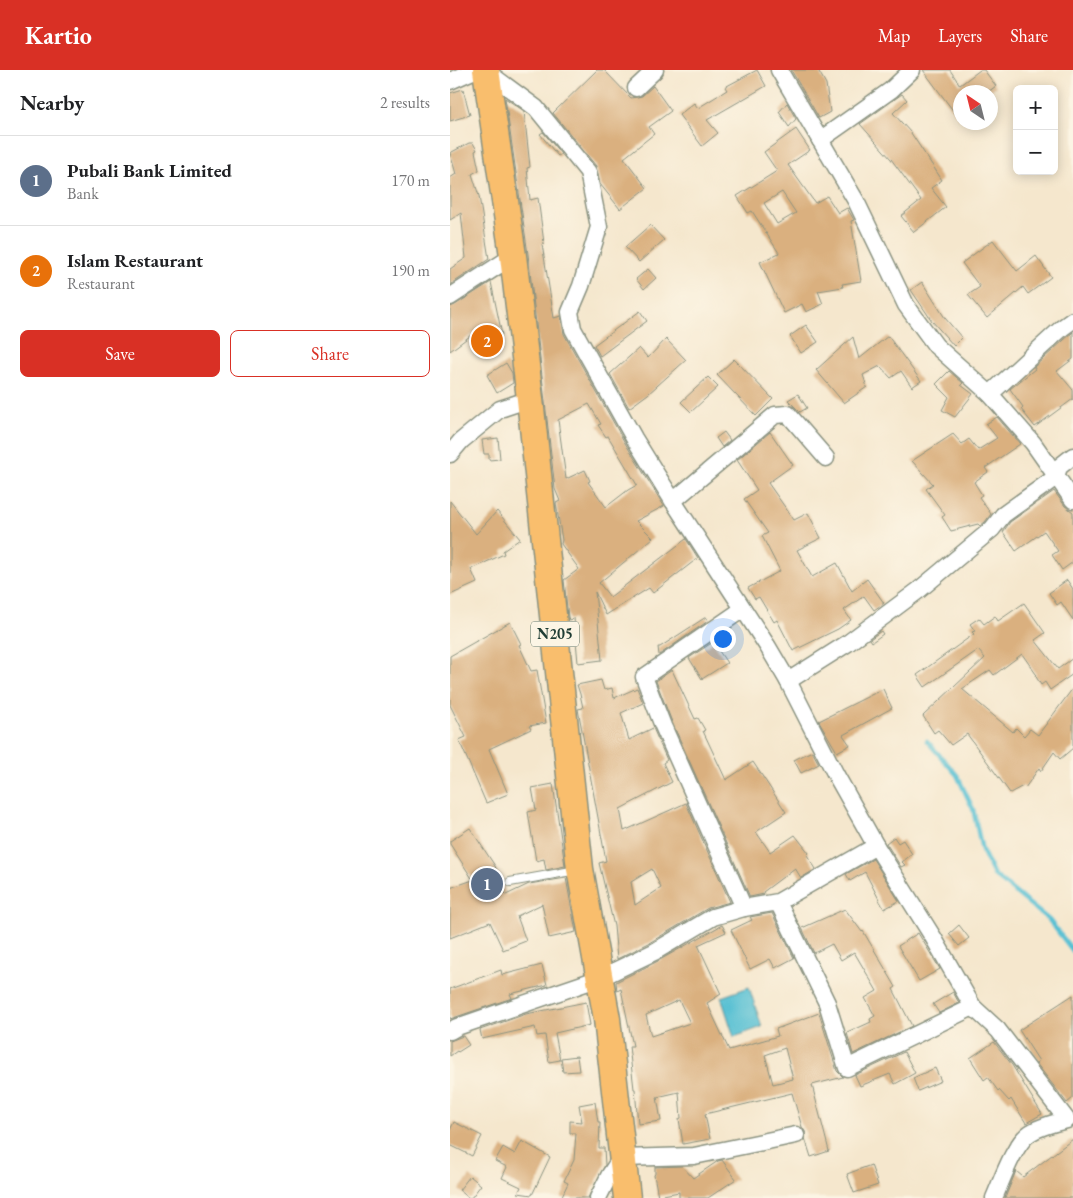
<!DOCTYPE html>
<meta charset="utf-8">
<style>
:root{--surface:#fff;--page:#f6f6f6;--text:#202124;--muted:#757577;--line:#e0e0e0;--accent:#d93025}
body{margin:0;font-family:"EB Garamond",serif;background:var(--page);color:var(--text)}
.controls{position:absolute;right:15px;top:15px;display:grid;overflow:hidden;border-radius:8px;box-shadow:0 2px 12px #0003}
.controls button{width:45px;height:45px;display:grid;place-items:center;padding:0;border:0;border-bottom:1px solid var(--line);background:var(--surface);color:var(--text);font:25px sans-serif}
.compass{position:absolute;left:503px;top:15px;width:45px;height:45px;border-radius:50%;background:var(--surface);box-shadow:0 2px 12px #0003;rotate:325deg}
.you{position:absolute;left:272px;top:568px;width:18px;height:18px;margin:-12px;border:4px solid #fff;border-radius:50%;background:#1a73e8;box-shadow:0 0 0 8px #1a73e833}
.badge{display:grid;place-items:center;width:32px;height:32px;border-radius:50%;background:var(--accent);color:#fff;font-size:16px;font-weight:700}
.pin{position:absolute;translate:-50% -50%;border:2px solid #fff;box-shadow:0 1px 5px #0006}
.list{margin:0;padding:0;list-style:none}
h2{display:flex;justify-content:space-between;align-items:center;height:65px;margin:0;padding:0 20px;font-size:21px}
h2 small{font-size:16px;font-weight:400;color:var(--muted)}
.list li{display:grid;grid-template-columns:32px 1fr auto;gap:15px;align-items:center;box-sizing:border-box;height:90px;padding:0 20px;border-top:1px solid var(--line)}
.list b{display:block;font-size:19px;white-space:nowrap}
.list p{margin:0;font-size:16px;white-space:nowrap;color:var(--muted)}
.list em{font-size:16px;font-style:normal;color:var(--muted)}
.actions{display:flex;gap:10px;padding:15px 20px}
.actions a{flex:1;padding:11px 0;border:1px solid var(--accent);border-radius:8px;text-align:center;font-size:18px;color:var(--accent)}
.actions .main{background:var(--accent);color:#fff}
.map{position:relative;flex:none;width:623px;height:1128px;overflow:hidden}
header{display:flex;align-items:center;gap:30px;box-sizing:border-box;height:70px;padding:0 25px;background:var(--accent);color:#fff}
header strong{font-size:24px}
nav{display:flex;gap:28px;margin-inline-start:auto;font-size:18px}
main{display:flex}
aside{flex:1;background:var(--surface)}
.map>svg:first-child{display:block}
.water{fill:#56c0d3;stroke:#3a7e84}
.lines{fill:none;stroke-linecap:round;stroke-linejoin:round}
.stream{stroke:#56c0d3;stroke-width:4.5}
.building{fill:#dab07f;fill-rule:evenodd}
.service-casing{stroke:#8a9280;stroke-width:10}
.minor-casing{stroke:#8a9280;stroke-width:19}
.trunk-casing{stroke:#8a9280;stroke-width:29}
.service{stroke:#fff;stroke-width:8}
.minor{stroke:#fff;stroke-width:16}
.trunk{stroke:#f9be6d;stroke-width:26}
.labels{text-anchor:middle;stroke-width:4;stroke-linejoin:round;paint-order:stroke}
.shield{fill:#fcf5e5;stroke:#617469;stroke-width:1}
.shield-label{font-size:15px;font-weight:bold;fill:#1f3d34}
</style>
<header>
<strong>Kartio</strong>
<nav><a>Map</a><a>Layers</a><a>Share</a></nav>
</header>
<main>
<aside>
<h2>Nearby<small>2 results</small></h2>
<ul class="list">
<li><span class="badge" style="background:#5c6f8a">1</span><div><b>Pubali Bank Limited</b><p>Bank</p></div><em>170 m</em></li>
<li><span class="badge" style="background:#e8710a">2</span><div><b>Islam Restaurant</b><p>Restaurant</p></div><em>190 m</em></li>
</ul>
<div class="actions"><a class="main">Save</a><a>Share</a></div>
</aside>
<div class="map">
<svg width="623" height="1128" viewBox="0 0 623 1128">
<rect width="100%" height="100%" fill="#fcf5e5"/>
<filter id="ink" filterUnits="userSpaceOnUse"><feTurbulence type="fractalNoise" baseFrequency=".02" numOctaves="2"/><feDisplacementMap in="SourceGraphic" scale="10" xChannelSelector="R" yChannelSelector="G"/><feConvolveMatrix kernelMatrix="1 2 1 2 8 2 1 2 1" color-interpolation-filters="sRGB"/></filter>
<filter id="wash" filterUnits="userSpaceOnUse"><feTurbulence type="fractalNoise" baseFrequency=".0096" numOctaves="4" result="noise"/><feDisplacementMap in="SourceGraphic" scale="20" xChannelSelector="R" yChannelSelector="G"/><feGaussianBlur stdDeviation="1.12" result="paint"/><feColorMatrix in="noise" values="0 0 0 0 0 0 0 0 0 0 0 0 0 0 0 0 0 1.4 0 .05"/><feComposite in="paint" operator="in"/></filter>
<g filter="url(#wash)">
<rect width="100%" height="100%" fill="#f5e7cd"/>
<polygon class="water" points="299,917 312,957 284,967 271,927"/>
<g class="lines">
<polyline class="stream" points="477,671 507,705 523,739 532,780 544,805 599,850 623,881"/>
</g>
<g id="blocks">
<g class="building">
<polygon points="147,0 154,0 181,28 192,26 203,16 221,41 199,57 204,64 174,88 197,118 170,139 150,114 146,96 103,43"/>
<polygon points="307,0 316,16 257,50 268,63 252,76 229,45 244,33 248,38 277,20 275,17"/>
<polygon points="341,0 368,0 376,14 380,42 369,48"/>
<polygon points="473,0 500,0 510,15 530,0 534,0 546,16 538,22 510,22 510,50"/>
<polygon points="13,19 20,45 0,51 0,23"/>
<polygon points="452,24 457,30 443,43 461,63 492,110 481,118 496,137 464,162 451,146 471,130 441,89 410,54"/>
<path d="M55 28 74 41 80 97 77 98 80 130 88 128 94 173 92 174 104 248 111 246 114 264 175 373 214 436 186 451 203 468 149 513 160 527 236 469 248 488 203 523 199 518 156 545 145 522 152 590 128 593 124 548 119 550 118 547 114 510 129 499 111 474 112 470 106 433 110 431 105 419 78 184ZM139 334 151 354 148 355 156 367 158 366 187 415 178 420 156 437 138 412 140 411 135 400 116 409 108 350Z"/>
<polygon points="337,33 346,49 339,57 329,42"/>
<path d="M346 59 360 80 338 95 365 133 377 126 388 143 397 138 404 150 401 151 411 211 392 214 393 217 368 221 373 234 356 242 352 234 334 243 310 192 329 183 302 141 298 143 287 126 327 101 314 82ZM332 122 346 143 327 154 314 133Z"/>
<polygon points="93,62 111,84 108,86 90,64"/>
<polygon points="19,73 23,73 27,80 25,81 29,100 22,104 29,126 39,189 0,215 0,199 16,188 11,143 0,150 0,108 6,104 0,83"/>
<polygon points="200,155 214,170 189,192 175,177"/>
<polygon points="543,170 567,201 586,186 601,207 578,224 573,217 537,248 518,225 530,217 512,193"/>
<polygon points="198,199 206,208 194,219 186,209"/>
<polygon points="41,212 52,265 36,274 28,260 0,281 0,237 5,235"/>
<polygon points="472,212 495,248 512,268 504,276 482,251 461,220"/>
<polygon points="190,241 197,251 150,286 144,275"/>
<polygon points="356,255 368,272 351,283 340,266"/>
<polygon points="623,262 623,289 607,301 623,320 623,329 585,357 571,339 573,337 560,319 585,299 584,297"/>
<polygon points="438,266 471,311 462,317 451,301 441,308 430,296 413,305 417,317 394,333 366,300 403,267 409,289"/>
<polygon points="216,269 236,290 198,324 179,338 160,304 189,278 198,288"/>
<polygon points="284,289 323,329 306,346 267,305"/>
<polygon points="56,293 62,303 63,313 47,323 37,305"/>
<polygon points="499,301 513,313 511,315 523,324 505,347 492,340 499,327 486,314"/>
<polygon points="258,307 268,317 241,342 231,332"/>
<polygon points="348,324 357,338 350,342 338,330"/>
<polygon points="547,347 570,374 535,398 538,402 524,412 532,425 529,427 541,444 535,452 530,456 528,454 501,461 492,447 495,445 476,419 483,414 462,391 503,364 512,374 519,369 528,380 547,368 536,354"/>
<polygon points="274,362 280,370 272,377 266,368"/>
<polygon points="320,362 343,395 318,413 344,450 358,443 371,468 347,480 362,507 387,493 402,521 417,509 434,533 424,540 414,526 394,540 401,550 388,559 343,581 327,550 324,552 309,527 305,529 298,518 330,501 312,466 318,463 294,429 307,420 287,390"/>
<polygon points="48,368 50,389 39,390 39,384 34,384 32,370"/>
<polygon points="604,421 615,436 623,442 623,492 612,500 602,485 608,481 594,461 566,481 553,462 560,452"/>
<polygon points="0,431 26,464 47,441 70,469 53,481 54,484 21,499 27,513 0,525"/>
<polygon points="617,510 623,519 623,550 611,532 607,535 599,523"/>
<polygon points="574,533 595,563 585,570 608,599 623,588 623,604 600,620 595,612 591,615 585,605 586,604 572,584 544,605 540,600 512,619 563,662 566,658 574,666 580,659 588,665 623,618 623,678 610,689 604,682 591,701 589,698 575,718 573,716 560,723 517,664 501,675 488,660 484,663 473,646 535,588 528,580 475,617 467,605 524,564 522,562 525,561 520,554 529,548 534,554 545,546 548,551"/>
<polygon points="256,547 258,551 209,585 208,577 210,577"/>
<polygon points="60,552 71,574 69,575 81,601 87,600 96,653 79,656 81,659 39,679 58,724 36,733 9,670 16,667 0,635 0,586"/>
<polygon points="431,561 433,564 422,572 420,569"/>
<polygon points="263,572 277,593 252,609 239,588"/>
<polygon points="222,600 245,649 248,648 255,660 253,661 276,710 303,692 336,742 306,762 320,782 345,765 359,783 357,785 366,799 351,808 345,798 313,822 314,824 300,827 222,652 206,611"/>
<path d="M151 610 154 620 162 618 164 628 187 618 193 633 171 643 179 670 203 658 217 690 213 693 222 712 170 739 174 761 236 733 280 832 258 838 199 873 167 889 164 856 149 793 156 791 128 639 133 638 130 624 127 615ZM202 799 211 818 185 835 181 812Z"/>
<polygon points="433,619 442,638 393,665 400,675 387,682 369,651"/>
<polygon points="362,681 369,694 351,703 344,690"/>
<polygon points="103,714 115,796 96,800 94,789 86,791 78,742 86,740 82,718"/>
<polygon points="20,758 45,796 56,825 79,814 116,808 126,862 99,868 92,834 67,846 76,871 53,880 40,852 0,868 0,818 23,810 0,774 0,771"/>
<polygon points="444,767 448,773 453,770 462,784 452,792 455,795 451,797 436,773"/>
<polygon points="423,789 449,831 434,839 415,802 400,811 396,804"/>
<polygon points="395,839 412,862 413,861 446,917 443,919 462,956 403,984 397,963 421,952 420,949 425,946 415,928 427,921 404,882 391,890 382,874 364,883 352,858"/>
<polygon points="322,843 344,888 325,898 320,889 300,899 281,860 302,850 300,847"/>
<path d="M272 855 276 862 248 875 271 924 257 933 279 980 328 966 326 959 369 943 387 1001 393 1007 362 1015 379 1081 361 1087 355 1068 356 1063 352 1057 342 1023 255 1044 260 1069 233 1074 229 1049 231 1048 229 1022 207 1027 211 1051 188 1054 185 1019H184L179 976H183L171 919 167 921 166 912 208 891ZM229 930 240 953 201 966 196 945ZM335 978 343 1009 323 1014 315 985Z"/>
<polygon points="509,855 519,868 509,876 499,864"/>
<polygon points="468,863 490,899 469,911 448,876"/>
<polygon points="92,895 97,915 60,924 62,928 0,949 0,919 51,900 52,905"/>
<polygon points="503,922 509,933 489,943 483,934"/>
<polygon points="623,925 623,1028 617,1033 586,993 589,991 569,960"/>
<polygon points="136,932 140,955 105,963 110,990 99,992 95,965 87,966 85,957 32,969 30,960 76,944"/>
<polygon points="13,966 19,975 8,982 7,981 0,986 0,971"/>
<polygon points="544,972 562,995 592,1044 576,1053 561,1029 559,1031 549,1020 548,1021 538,1007 534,1010 520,988"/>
<polygon points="454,982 465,1003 445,1014 440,1004 410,1016 405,1005"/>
<polygon points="127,986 129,1001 113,1002 111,988"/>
<polygon points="485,998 491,1011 468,1021 463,1008"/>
<polygon points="145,1032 148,1052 150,1052 149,1078 154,1078 155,1095 138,1128 111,1128 118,1113 114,1111 124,1090 126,1063 120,1063 120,1051 132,1052 129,1035"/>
<polygon points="4,1052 32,1066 22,1086 0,1075 0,1060"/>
<polygon points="623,1069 623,1128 555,1128 566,1101 573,1107"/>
<polygon points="72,1071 100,1087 82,1125 68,1123 71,1117 52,1108 57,1097 45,1091 53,1077 65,1084"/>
<polygon points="272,1090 286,1109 258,1128 229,1128 229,1122 208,1126 204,1105 205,1104 205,1097 232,1096 243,1108 268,1091"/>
<polygon points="421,1095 428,1115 404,1123 397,1104"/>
<polygon points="20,1106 31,1115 21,1128 19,1128 9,1120"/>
</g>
</g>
</g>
<g filter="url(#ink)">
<use href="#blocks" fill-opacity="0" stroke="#8a9280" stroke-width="1"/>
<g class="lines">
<g class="service-casing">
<polyline id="service" points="60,812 127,800"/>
</g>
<g class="minor-casing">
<g id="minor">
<polyline points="329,0 406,131 456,235 486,276 540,324 583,373 623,430"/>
<polyline points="36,1 86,38 138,102 149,157 131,216 120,242 123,259 184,368 223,431 318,577 338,611 386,705 426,776"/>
<polyline points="0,11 25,0"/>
<polyline points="186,18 205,0"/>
<polyline points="370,70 441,20 462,0"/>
<polyline points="0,227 63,186"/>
<polyline points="540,324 612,258 623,250"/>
<polyline points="0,384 11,371 50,339 80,329"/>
<polyline points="223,431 325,345 338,344 376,388"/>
<polyline points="293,539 194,607 213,656 294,838"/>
<polyline points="338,611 398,573 469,520 542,459 553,445 606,407 609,397 623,386"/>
<path d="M523 937 548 960 617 1050C604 1053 591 1056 580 1063 564 1074 552 1110 544 1128"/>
<polyline points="0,961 7,957 150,908 204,882 263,847 294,838 328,832 377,933 397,998 523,937 483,867 426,776 328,832"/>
<polyline points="148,1128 159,1106 171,1088 244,1086 346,1065"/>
</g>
</g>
<g class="trunk-casing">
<polyline id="trunk" points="36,0 63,186 80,329 130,799 157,949 177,1128"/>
</g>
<use href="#service" class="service"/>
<use href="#minor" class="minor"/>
<use href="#trunk" class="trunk"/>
</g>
</g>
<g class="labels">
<rect class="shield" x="81" y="551.5" width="48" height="25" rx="4"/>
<g class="shield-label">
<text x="105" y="569">N205</text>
</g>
</g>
</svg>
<div class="controls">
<button>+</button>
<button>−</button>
</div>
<svg class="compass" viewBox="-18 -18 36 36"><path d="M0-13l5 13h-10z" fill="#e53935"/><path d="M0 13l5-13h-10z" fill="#757577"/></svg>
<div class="you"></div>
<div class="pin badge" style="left:37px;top:814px;background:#5c6f8a">1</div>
<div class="pin badge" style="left:37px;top:271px;background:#e8710a">2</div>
</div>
</main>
